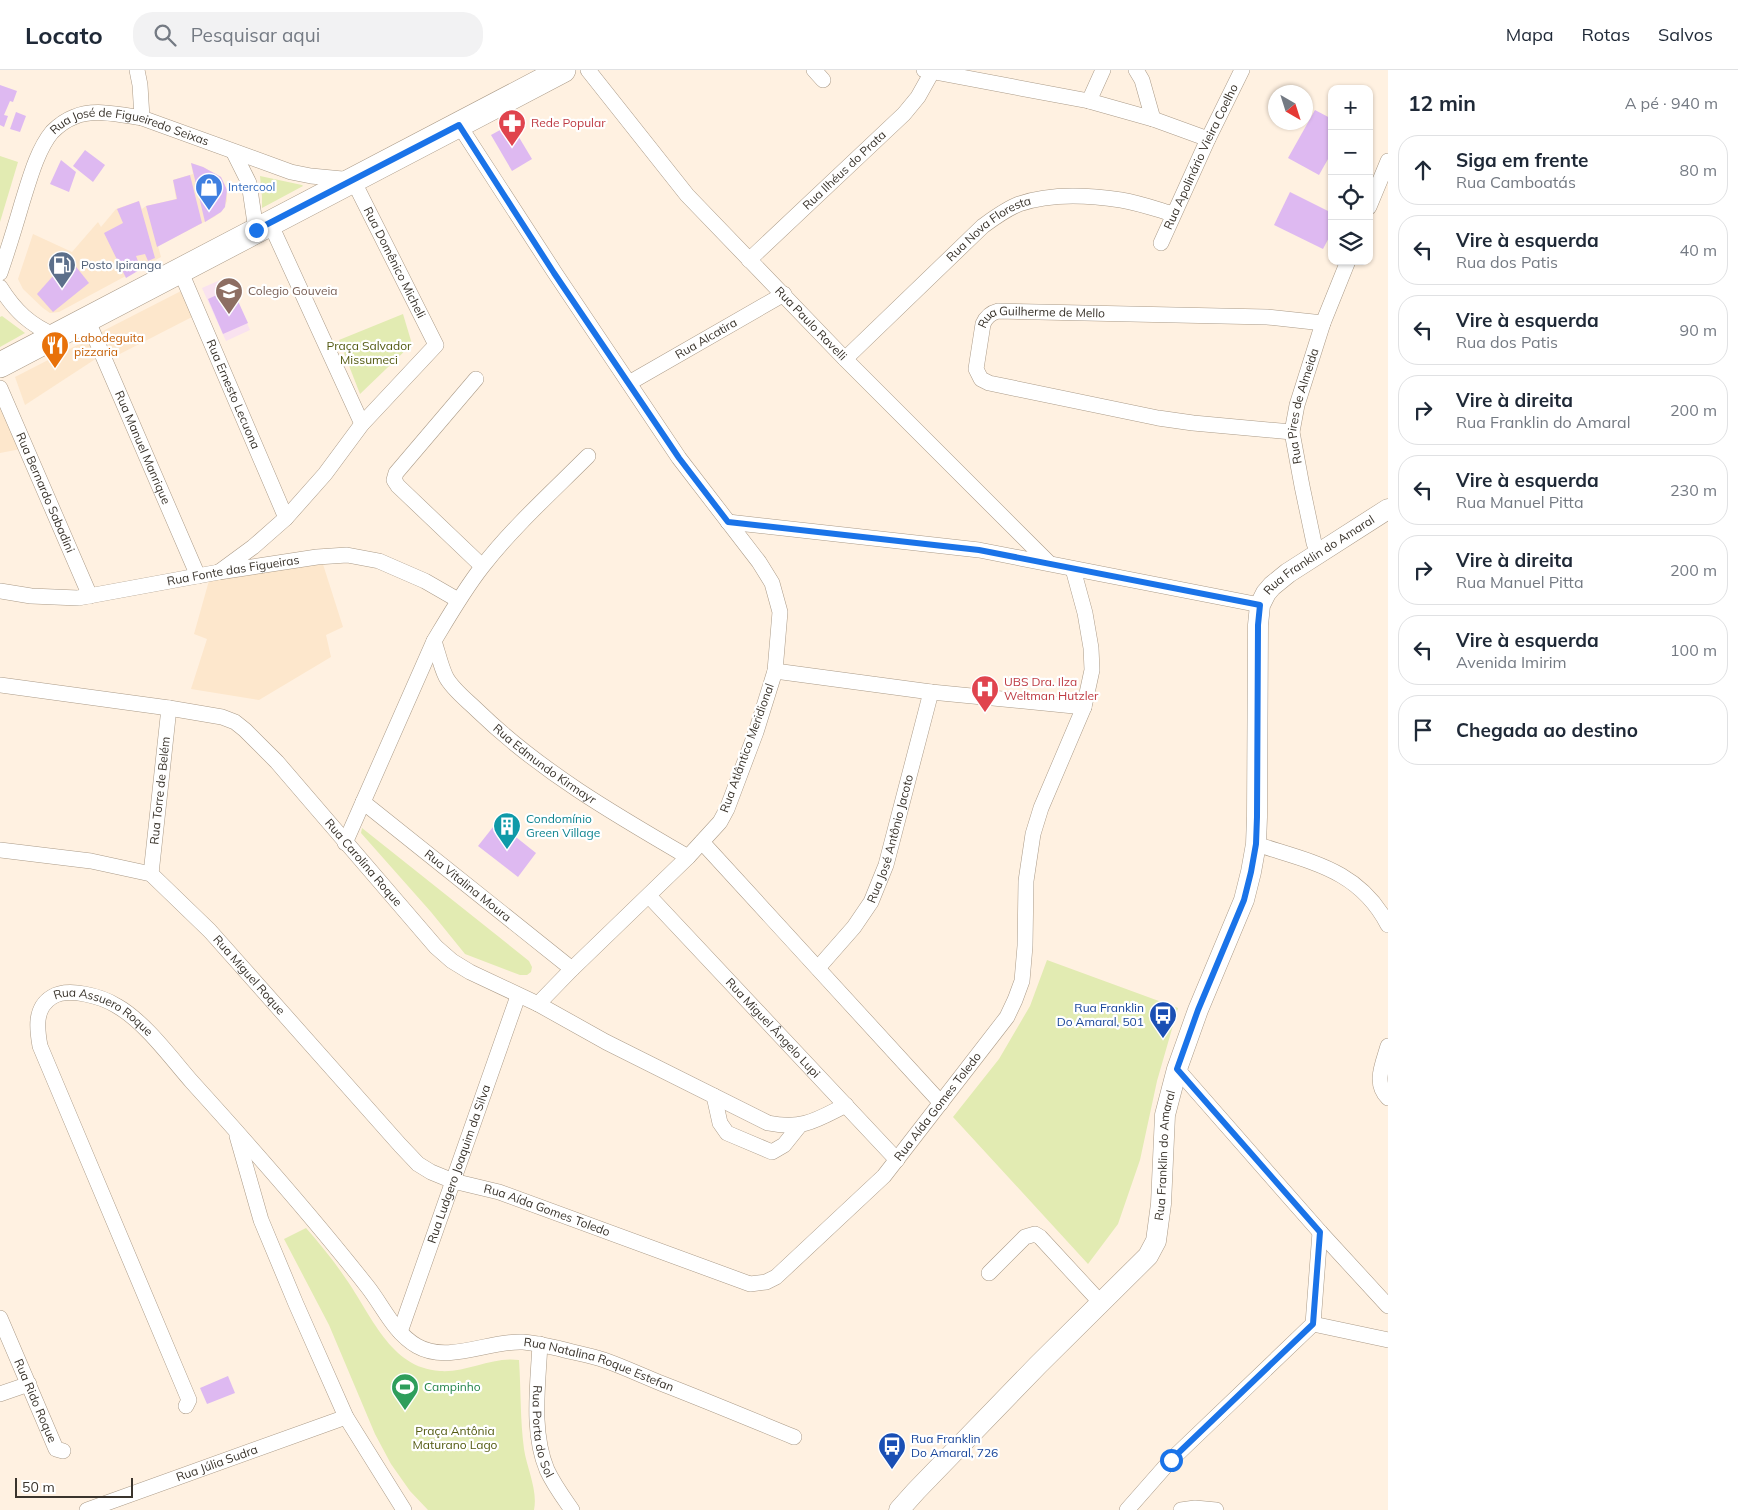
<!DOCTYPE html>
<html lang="pt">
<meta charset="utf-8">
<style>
:root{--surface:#fff;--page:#f2f2f3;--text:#1f2937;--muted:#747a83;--line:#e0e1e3}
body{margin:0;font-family:Mulish,sans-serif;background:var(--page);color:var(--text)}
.controls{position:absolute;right:15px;top:15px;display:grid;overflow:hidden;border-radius:10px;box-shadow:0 1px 4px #0004}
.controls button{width:45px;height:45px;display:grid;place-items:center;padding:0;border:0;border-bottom:1px solid var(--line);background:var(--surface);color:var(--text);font:25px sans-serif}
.compass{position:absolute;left:1268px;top:15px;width:45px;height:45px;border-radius:50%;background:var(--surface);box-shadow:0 1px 4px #0004;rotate:141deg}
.scale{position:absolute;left:15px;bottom:12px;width:118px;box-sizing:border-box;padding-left:5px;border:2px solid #3a342c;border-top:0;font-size:14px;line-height:18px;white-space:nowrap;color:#3a342c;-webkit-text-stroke:4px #fff;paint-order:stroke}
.stop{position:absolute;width:15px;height:15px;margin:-11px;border:4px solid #1a73e8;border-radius:50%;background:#fff}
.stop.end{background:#1a73e8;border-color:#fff;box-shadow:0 1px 5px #0008}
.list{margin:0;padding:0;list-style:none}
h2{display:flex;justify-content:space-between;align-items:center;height:65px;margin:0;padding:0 20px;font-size:21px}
h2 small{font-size:16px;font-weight:400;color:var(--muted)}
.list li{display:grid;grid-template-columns:32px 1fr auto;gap:15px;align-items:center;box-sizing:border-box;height:70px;margin:0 10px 10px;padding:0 10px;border:1px solid var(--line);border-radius:20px}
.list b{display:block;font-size:19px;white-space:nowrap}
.list p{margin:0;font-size:16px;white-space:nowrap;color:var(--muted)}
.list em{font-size:16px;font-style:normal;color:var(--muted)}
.icon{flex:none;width:28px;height:28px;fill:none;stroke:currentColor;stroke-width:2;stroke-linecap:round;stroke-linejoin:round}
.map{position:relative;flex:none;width:1388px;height:1440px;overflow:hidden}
header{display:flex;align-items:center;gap:30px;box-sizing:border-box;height:70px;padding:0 25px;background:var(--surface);border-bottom:1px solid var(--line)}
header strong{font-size:24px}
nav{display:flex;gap:28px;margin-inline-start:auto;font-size:18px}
.search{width:350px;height:45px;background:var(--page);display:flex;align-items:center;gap:12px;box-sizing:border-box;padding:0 18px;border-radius:20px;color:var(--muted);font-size:19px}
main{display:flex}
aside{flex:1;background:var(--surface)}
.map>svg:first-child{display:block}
.built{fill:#fde7cc}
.education{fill:#f9e2ef}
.green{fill:#e2ebb2}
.building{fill:#deb9f1}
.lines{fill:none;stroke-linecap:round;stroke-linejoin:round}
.minor-casing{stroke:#ab9b88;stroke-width:16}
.tertiary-casing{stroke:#ab9b88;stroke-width:21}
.primary-casing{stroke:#ab9b88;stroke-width:26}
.minor{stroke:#fff;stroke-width:15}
.tertiary{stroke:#fff;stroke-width:20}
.primary{stroke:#fff;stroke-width:25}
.route{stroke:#1a73e8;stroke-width:6}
.labels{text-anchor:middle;stroke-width:4.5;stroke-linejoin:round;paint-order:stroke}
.health-label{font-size:12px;fill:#be3a42;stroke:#fff;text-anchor:start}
.street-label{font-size:12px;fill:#3a342c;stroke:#fff}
.shop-label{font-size:12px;fill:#366cbe;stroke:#fff;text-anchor:start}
.service-label{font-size:12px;fill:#4e5e75;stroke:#fff;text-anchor:start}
.education-label{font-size:12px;fill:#785e54;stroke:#fff;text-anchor:start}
.food-label{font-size:12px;fill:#c56008;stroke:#fff;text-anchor:start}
.park-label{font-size:12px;fill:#535a11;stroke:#fff}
.culture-label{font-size:12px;fill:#0d838f;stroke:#fff;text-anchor:start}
.transit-label{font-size:12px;fill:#164399;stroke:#fff;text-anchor:end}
.leisure-label{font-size:12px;fill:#27864d;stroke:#fff;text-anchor:start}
</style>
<header>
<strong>Locato</strong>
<div class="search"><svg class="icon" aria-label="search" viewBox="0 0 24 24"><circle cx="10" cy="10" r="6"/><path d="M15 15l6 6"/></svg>Pesquisar aqui</div>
<nav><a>Mapa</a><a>Rotas</a><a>Salvos</a></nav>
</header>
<main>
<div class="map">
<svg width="1388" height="1440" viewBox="0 0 1388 1440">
<rect width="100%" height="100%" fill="#fff1e1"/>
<g class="built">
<polygon points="191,93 203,97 221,107 227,120 227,131 221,142 214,147 158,176 161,187 59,242 50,243 43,238 23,219 18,209 33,164 72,182 98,152 101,157 116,139 139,131 142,139 146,136 176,129 173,110 193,104"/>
<polygon points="181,221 192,247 112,288 99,263"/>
<polygon points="89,269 97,288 25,335 15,307"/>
<polygon points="0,332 21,379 0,383"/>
<polygon points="321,488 343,557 326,565 331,587 259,630 191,619 207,569 194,564 210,507"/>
</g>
<polygon class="education" points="227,207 250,260 226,271 202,218"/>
<g class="green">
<polygon points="0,86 18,92 0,152"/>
<polygon points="260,106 302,115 303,116 262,138 262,127"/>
<polygon points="403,244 412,274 360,324 339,270"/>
<polygon points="2,246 25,263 0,277 0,247"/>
<polygon points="362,758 529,891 532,897 531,902 527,905 520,905 465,884 431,842 361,763"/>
<polygon points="1047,890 1178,938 1157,1011 1140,1090 1118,1154 1088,1194 953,1047 999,989 1030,936"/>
<path d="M306 1158C320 1174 334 1191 346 1209 371 1244 390 1298 440 1301 466 1303 493 1286 519 1290 521 1320 520 1350 524 1379 527 1399 538 1420 534 1440H428L410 1421 391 1394 375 1364 329 1255 284 1169Z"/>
</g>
<g class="building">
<polygon points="0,15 17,21 13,32 10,31 4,45 8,46 4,57 0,55"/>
<polygon points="1315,40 1332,49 1332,82 1319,105 1288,88"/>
<polygon points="16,42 26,46 20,62 10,59"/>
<polygon points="511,54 532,89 512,101 491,65"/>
<polygon points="85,80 105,95 93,112 73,96"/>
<polygon points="61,90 76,102 69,122 50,114"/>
<polygon points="191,93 203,97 221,107 227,120 225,137 221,142 205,152"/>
<polygon points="190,105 202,153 157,177 146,136 177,129 173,110"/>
<polygon points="1290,122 1332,143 1332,162 1323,179 1274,155"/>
<polygon points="139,131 155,188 148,191 145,184 136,186 141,199 126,208 104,163 123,153 117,139"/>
<polygon points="69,188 89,213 53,242 37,224"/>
<polygon points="232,218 248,253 223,264 208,229"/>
<polygon points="497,752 536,783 518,807 478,776"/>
<polygon points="228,1306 235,1323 207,1334 200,1318"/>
</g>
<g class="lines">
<g class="minor-casing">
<g id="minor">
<polyline points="137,0 140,15 142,48"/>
<path id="s1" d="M588 0 687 125 845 289 1049 493"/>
<polyline points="814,0 823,10"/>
<polyline points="924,0 1089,31 1153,49 1208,69"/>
<polyline points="1136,0 1142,10 1153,49"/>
<polyline points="1089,31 1103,0"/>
<polyline points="459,55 555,203 679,388 759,492 772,513 780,542 775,601 756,662 727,739 720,752 688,787 572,899 538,934"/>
<polyline points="234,83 249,113 256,160"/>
<polyline points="1369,137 1388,91"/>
<polyline points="270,153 362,354"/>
<path id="s2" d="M1161 173 1208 69 1242 0"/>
<path id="s3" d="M749 190 904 44 918 27 932 2"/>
<path id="s4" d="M180 200 286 448"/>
<path id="s5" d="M0 203C8 180 15 157 22 133 29 111 37 80 52 62 58 56 66 50 74 47 94 38 122 45 142 48L291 102 311 106 353 110 436 275 362 354 325 404 286 448 253 477 219 502"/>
<path d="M0 217C15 241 30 255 56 266"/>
<path id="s6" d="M87 249 198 506"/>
<path id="s7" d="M845 289 983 156C994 148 1006 139 1019 134 1050 123 1089 125 1121 130 1139 133 1156 139 1173 144"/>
<polyline points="476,309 396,403 394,410 398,416 482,496"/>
<path id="s8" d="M629 313 784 224"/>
<path id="s9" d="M0 318 90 526"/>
<path id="s10" d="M1292 362 1193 353 1158 348 989 313 981 309 976 299 983 254C986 247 990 243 998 241L1267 247 1323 253"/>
<path id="s11" d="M588 386C552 422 513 457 482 497 464 520 449 546 434 571 438 583 441 597 446 607 453 620 468 631 478 641 540 701 614 744 688 787"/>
<polyline points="728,452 979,480 1260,535"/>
<path id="s12" d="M1318 484 1314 473 1302 416 1292 362 1297 335 1323 253 1348 191"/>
<path id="s13" d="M0 521 31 526 78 528 219 502 317 487 347 485 379 491 425 511 458 530"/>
<polyline points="775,601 931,622 1084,637"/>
<path id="s14" d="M0 615 169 638 222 647 235 652 245 660 277 692 436 877 452 891 470 902 538 934 606 972 768 1053C803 1060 816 1050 846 1035"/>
<path id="s15" d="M363 732 572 899"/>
<polyline points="702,772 941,1033"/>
<polyline points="345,773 434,571"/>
<path d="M1256 774C1310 792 1359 799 1388 855"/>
<path id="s16" d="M0 780 91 791 151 804 210 861 400 1075 418 1094 431 1102 453 1111 499 1122 750 1214 766 1212 776 1207 884 1106 1007 947 1015 930 1022 911 1025 876 1026 811 1033 764 1041 738 1084 637 1092 600 1091 578 1085 543 1073 499"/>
<path id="s17" d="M151 804 169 638"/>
<path id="s18" d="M649 826 897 1090"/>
<path id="s19" d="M818 898 854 857 871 832 886 795 931 622"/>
<path d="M1388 976C1383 994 1373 1013 1388 1028"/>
<polyline points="1177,999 1320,1162 1388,1236"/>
<polyline points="714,1026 720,1053 727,1063 772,1082 784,1075 800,1055"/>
<polyline points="237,1066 261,1150 296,1234 346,1347 404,1440"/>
<polyline points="989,1203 1025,1167 1035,1164 1040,1167 1101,1233"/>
<path id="s20" d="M0 1248 56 1379 63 1381"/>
<polyline points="1313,1254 1320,1162"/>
<polyline points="1313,1254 1388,1270"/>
<path id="s21" d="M400 1262 518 926"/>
<path id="s22" d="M540 1274C538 1315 531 1362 547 1400 554 1415 563 1427 572 1440"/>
<polyline points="0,1324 29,1314"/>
<path id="s23" d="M186 1336 189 1330 40 976C37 959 34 938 52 927 68 917 101 926 117 936 145 952 171 988 192 1012 252 1078 312 1146 367 1216 383 1236 394 1263 417 1276 448 1294 490 1270 523 1272 536 1273 548 1276 561 1279 575 1283 590 1285 604 1290 624 1297 643 1306 663 1314 707 1331 750 1349 794 1367"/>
<path id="s24" d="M87 1440 346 1347"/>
<polyline points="1127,1440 1171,1390 1313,1254"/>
<polyline points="1181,1440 1195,1438 1216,1440"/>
</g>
</g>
<g class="tertiary-casing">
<g id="tertiary">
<path id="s25" d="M899 1440 916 1421 1038 1295 1148 1186 1156 1171 1161 1134 1165 1045 1177 999 1198 940 1244 830 1251 802 1256 774 1257 747 1258 555 1260 535 1266 523 1272 516 1288 503 1388 439"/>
</g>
</g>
<g class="primary-casing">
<polyline id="primary" points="0,295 563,0"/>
</g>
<use href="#minor" class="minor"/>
<use href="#tertiary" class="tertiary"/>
<use href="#primary" class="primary"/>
</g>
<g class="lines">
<polyline class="route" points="256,160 459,55 554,203 679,388 728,452 979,480 1260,535 1258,555 1257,747 1256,774 1251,802 1244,830 1198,940 1177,999 1320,1162 1313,1254 1171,1390"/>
</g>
<defs>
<g id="pharmacy-pin" transform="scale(1.4375)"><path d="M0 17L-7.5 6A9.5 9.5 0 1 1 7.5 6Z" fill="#e0444e" stroke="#fff"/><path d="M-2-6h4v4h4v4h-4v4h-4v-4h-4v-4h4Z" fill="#fff"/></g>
<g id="shop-pin" transform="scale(1.4375)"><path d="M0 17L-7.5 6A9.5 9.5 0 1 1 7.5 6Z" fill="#3f7fe0" stroke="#fff"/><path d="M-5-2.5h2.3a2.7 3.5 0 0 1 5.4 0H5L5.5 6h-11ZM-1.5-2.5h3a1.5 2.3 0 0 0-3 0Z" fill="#fff"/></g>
<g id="fuel-pin" transform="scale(1.4375)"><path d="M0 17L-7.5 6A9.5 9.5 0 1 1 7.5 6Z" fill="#5c6f8a" stroke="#fff"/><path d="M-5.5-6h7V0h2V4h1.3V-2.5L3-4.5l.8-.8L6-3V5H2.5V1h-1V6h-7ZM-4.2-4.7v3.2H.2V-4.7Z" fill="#fff"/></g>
<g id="school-pin" transform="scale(1.4375)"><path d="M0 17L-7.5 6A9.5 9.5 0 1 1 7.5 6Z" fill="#8d6e63" stroke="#fff"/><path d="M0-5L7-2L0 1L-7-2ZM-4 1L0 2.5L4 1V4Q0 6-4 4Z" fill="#fff"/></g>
<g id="restaurant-pin" transform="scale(1.4375)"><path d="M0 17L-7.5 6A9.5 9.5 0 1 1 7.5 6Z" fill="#e8710a" stroke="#fff"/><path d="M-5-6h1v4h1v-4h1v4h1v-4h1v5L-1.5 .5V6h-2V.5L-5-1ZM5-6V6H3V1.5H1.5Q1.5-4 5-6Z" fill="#fff"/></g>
<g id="hospital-pin" transform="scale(1.4375)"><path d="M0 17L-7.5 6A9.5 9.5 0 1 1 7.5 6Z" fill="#e0444e" stroke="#fff"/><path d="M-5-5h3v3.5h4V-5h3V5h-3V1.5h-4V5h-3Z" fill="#fff"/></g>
<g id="building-pin" transform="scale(1.4375)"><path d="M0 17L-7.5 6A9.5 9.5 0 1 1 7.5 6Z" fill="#0f9aa8" stroke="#fff"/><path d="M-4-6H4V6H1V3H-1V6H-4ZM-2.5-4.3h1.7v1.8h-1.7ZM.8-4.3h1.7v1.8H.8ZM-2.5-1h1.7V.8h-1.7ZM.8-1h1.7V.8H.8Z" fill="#fff"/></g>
<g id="bus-pin" transform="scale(1.4375)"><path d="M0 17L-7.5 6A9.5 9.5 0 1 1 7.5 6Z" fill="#1a4fb4" stroke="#fff"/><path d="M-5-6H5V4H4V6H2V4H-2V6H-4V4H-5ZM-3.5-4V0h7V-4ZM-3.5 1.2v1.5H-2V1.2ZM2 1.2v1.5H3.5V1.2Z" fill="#fff"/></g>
<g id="stadium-pin" transform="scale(1.4375)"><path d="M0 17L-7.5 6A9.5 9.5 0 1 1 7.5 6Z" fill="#2e9e5b" stroke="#fff"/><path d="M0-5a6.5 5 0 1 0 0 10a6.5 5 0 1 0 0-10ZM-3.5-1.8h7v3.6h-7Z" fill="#fff"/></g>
</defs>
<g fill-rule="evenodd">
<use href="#pharmacy-pin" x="512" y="53"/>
<use href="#shop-pin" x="209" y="117"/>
<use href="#fuel-pin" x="62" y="195"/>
<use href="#school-pin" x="229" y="221"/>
<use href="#restaurant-pin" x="55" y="275"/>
<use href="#hospital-pin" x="985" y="619"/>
<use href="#building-pin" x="507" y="756"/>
<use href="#bus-pin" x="1163" y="945"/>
<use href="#stadium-pin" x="405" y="1317"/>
<use href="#bus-pin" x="892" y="1376"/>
</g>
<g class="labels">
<g class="health-label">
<text x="531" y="57">Rede Popular</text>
<text x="1004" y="616">UBS Dra. Ilza<tspan x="1004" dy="14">Weltman Hutzler</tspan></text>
</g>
<g class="street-label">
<text dy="4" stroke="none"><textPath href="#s5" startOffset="234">Rua José de Figueiredo Seixas</textPath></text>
<text dy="4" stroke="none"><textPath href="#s2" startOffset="95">Rua Apolinário Vieira Coelho</textPath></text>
<text dy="4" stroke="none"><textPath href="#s3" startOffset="131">Rua Ilhéus do Prata</textPath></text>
<text dy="4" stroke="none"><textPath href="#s7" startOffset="195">Rua Nova Floresta</textPath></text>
<text dy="4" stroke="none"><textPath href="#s5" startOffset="560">Rua Domênico Micheli</textPath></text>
<text dy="4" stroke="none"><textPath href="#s1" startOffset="338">Rua Paulo Ravelli</textPath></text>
<text dy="4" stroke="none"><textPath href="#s10" startOffset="435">Rua Guilherme de Mello</textPath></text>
<text dy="4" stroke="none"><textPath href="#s8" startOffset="89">Rua Alcatira</textPath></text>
<text dy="4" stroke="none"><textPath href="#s4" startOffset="135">Rua Ernesto Lecuona</textPath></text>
<text dy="4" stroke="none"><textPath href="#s12" startOffset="152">Rua Pires de Almeida</textPath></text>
<text dy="4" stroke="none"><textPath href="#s6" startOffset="140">Rua Manuel Manrique</textPath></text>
<text dy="4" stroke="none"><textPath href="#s9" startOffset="114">Rua Bernardo Sabadini</textPath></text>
<text dy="4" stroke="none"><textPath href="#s25" startOffset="1104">Rua Franklin do Amaral</textPath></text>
<text dy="4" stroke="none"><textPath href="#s13" startOffset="236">Rua Fonte das Figueiras</textPath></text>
<text transform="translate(747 678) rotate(-70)" y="4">Rua Atlântico Meridional</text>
<text dy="4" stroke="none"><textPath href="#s11" startOffset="412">Rua Edmundo Kirmayr</textPath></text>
<text dy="4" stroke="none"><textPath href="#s17" startOffset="84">Rua Torre de Belém</textPath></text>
<text dy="4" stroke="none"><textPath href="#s19" startOffset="151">Rua José Antônio Jacoto</textPath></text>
<text dy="4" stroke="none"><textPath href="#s14" startOffset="429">Rua Carolina Roque</textPath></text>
<text dy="4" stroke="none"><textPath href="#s15" startOffset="134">Rua Vitalina Moura</textPath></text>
<text dy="4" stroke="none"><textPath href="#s16" startOffset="294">Rua Miguel Roque</textPath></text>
<text dy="4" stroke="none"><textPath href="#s23" startOffset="502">Rua Assuero Roque</textPath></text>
<text dy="4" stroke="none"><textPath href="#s18" startOffset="181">Rua Miguel Ângelo Lupi</textPath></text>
<text dy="4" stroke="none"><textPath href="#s16" startOffset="1164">Rua Aída Gomes Toledo</textPath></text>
<text dy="4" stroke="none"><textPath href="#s25" startOffset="459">Rua Franklin do Amaral</textPath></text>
<text dy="4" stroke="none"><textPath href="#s21" startOffset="178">Rua Ludgero Joaquim da Silva</textPath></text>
<text dy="4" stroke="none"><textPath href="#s16" startOffset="685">Rua Aída Gomes Toledo</textPath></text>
<text dy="4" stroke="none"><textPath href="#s23" startOffset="1155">Rua Natalina Roque Estefan</textPath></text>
<text dy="4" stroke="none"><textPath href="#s20" startOffset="90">Rua Rido Roque</textPath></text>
<text dy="4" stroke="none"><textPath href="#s22" startOffset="88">Rua Porta do Sol</textPath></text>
<text dy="4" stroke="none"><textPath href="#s24" startOffset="138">Rua Júlia Sudra</textPath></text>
</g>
<g class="shop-label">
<text x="228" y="121">Intercool</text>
</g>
<g class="service-label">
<text x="81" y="199">Posto Ipiranga</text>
</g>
<g class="education-label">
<text x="248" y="225">Colegio Gouveia</text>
</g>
<g class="food-label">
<text x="74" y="272">Labodeguita<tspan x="74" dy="14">pizzaria</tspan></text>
</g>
<g class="park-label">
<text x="369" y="280">Praça Salvador<tspan x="369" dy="14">Missumeci</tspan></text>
<text x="455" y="1365">Praça Antônia<tspan x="455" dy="14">Maturano Lago</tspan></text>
</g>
<g class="culture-label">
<text x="526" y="753">Condomínio<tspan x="526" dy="14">Green Village</tspan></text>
</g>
<g class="transit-label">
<text x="1144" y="942">Rua Franklin<tspan x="1144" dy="14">Do Amaral, 501</tspan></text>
<text x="911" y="1373" text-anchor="start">Rua Franklin<tspan x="911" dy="14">Do Amaral, 726</tspan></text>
</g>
<g class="leisure-label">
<text x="424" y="1321">Campinho</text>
</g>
</g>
</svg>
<div class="controls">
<button>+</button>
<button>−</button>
<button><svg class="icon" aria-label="locate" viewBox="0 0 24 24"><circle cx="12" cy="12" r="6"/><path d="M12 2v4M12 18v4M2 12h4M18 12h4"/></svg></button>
<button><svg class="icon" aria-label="layers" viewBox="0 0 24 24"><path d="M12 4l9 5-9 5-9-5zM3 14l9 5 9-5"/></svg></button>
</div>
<svg class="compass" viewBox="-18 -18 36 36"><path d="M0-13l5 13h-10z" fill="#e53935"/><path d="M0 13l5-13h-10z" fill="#747a83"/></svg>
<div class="scale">50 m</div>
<div class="stop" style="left:1171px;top:1390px"></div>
<div class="stop end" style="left:256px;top:160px"></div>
</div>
<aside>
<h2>12 min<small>A pé · 940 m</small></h2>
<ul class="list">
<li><svg class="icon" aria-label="ahead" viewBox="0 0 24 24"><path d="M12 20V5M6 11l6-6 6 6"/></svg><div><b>Siga em frente</b><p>Rua Camboatás</p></div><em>80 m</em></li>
<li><svg class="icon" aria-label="left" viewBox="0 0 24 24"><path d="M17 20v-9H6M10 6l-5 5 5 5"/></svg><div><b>Vire à esquerda</b><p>Rua dos Patis</p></div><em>40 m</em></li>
<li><svg class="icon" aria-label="left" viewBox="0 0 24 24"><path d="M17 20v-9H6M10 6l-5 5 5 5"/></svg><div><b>Vire à esquerda</b><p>Rua dos Patis</p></div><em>90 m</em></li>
<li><svg class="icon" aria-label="right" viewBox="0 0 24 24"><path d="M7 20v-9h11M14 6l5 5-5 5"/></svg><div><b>Vire à direita</b><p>Rua Franklin do Amaral</p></div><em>200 m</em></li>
<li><svg class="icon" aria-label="left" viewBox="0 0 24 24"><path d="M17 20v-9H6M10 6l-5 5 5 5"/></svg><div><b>Vire à esquerda</b><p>Rua Manuel Pitta</p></div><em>230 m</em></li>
<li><svg class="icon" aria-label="right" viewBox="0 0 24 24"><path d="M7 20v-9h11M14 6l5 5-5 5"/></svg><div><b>Vire à direita</b><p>Rua Manuel Pitta</p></div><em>200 m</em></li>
<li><svg class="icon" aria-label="left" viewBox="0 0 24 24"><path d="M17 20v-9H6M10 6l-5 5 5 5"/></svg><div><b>Vire à esquerda</b><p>Avenida Imirim</p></div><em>100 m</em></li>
<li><svg class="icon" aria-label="arrive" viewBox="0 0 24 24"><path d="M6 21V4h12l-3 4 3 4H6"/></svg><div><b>Chegada ao destino</b></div></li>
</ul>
</aside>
</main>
